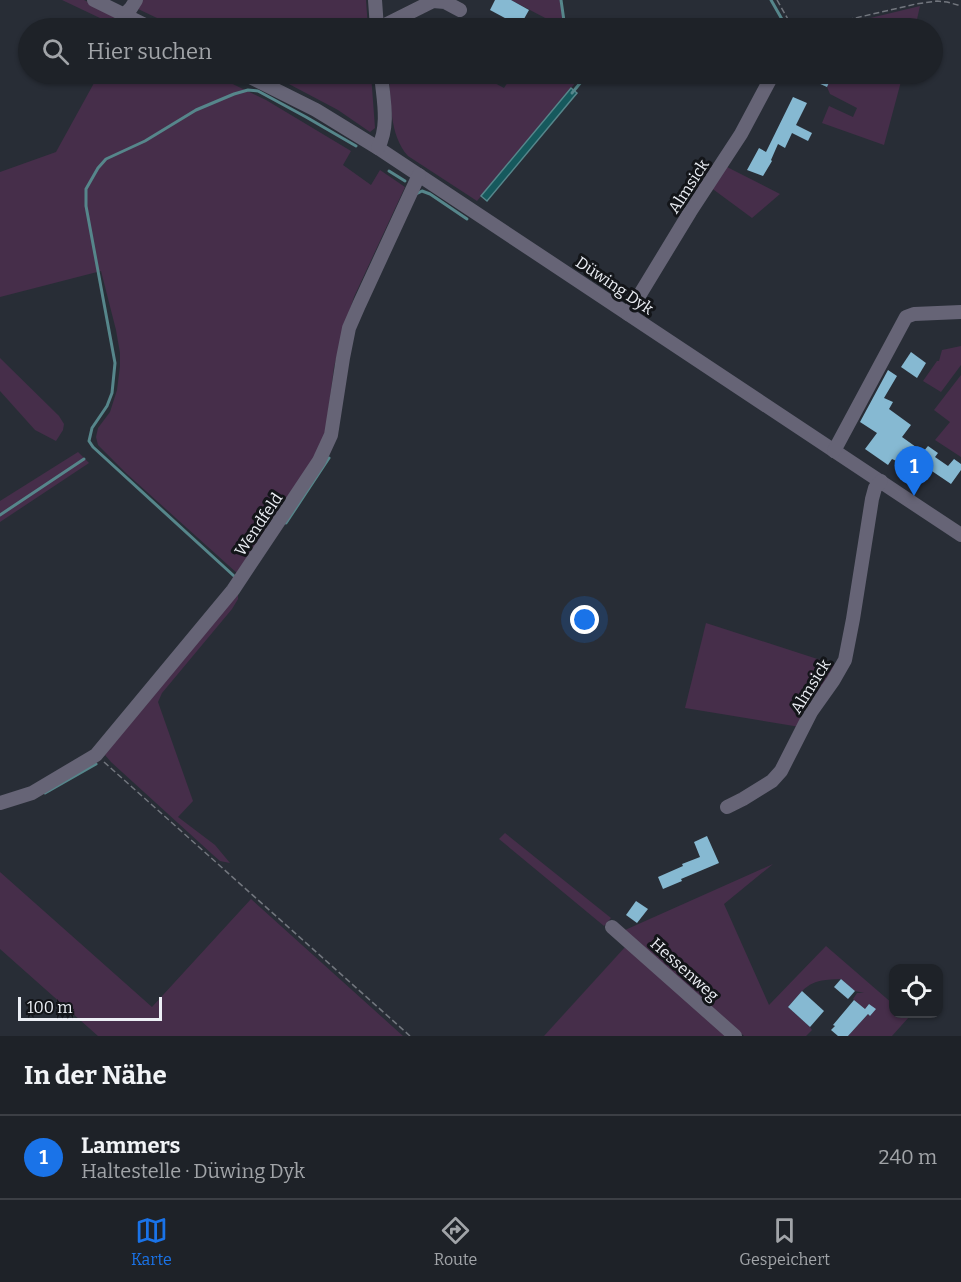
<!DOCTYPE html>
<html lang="de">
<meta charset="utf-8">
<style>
:root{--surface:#1e2228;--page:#2b2f34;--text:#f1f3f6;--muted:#a1a4a8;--line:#3c3f45;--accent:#1a73e8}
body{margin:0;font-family:Bitter,serif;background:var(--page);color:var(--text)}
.controls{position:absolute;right:18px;bottom:18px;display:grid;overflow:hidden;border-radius:12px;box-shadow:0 2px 4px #0004}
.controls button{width:54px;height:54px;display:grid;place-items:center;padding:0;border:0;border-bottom:2px solid var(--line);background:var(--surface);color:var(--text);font:30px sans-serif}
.scale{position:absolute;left:18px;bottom:15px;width:144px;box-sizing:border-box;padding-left:6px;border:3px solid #eceff5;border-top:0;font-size:16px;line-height:21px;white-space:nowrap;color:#eceff5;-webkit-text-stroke:4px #131519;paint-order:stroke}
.you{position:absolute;left:585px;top:620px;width:21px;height:21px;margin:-15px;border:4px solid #fff;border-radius:50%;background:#1a73e8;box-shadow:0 0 0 9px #1a73e833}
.badge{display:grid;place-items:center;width:39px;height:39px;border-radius:50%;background:var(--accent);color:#fff;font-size:20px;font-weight:700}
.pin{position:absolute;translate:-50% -50px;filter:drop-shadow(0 2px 3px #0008)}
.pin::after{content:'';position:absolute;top:32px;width:21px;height:18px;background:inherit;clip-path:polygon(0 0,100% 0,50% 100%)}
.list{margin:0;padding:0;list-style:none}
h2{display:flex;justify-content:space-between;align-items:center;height:78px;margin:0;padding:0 24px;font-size:26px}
h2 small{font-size:20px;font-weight:400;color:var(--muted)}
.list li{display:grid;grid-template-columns:39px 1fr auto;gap:18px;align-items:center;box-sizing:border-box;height:84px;padding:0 24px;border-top:2px solid var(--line)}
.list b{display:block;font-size:22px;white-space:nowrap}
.list p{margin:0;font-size:20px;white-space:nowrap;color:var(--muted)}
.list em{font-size:20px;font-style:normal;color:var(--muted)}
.icon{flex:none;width:33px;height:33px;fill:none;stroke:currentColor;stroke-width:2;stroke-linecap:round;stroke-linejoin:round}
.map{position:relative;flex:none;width:961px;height:1036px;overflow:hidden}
.search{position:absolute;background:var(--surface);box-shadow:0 2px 4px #0004;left:18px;right:18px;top:18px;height:66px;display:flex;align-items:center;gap:15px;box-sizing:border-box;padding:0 21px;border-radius:33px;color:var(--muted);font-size:22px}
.sheet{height:162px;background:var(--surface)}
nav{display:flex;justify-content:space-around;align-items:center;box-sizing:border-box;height:84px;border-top:2px solid var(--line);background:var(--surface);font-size:16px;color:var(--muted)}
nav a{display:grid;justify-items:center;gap:3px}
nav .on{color:var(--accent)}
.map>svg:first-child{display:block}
.green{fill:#462e4a}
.water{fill:#16595d;stroke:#56868b;stroke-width:1.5}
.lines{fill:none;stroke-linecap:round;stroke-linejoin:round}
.stream{stroke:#56868b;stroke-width:3}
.building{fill:#86b9d2}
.path{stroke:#72767e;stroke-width:1.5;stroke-dasharray:6 3;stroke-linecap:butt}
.minor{stroke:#666476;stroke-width:14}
.labels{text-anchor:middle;stroke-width:6;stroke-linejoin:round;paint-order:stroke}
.street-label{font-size:16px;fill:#eceff5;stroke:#131519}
</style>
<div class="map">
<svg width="961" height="1036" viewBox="0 0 961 1036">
<rect width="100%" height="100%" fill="#282d36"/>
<g class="green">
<polygon points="62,0 84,0 127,21 124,28 121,28"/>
<polygon points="140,0 366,0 368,28 178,28 136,8"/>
<polygon points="511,0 560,0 564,28 550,28 549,20"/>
<polygon points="920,6 915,28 829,28"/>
<polygon points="99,74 212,74 266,100 351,151 343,165 371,185 380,170 405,187 354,297 344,327 334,367 325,436 311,466 238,574 127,474 98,445 96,437 98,428 110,412 117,390 120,366 120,353 116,330 101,271 0,297 0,172 56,152"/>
<polygon points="270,74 371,74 375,128 370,132 338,110"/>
<path d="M389 74H478L504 88 513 74H571L572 77 577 81 477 201 408 156C389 135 391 100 389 74Z"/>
<polygon points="833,74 903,74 884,145 822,123 829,106 853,117 857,108 830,94 827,87"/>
<polygon points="725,166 780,194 752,218 710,187"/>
<polygon points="961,346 961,365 941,392 923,381 937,361 939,361 942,350"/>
<polygon points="0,358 59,416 64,424 63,430 56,441 35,430 0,391"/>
<polygon points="961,375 961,457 935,440 950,422 934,410"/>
<polygon points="78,452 89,463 0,522 0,501"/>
<polygon points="238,593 238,599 232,609 162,693 158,702 193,801 178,817 215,845 230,863 220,861 212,854 111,762 105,755 109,748"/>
<polygon points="706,623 839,666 800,727 685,708"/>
<polygon points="505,833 611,918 604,926 499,839"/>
<path d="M773 864 724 904 769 1005 826 946 893 1004 894 1014H904L909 1017 892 1036H848L868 1014 870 1016 875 1009 869 1004 865 1009 854 1000 853 999 857 993H864L855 991 841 979C809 980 808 984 788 1007L810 1027 812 1030 806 1036H744L625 930Z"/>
<polygon points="0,872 152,1007 251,899 403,1036 98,1036 0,949"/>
<polygon points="626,946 728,1036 544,1036"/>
</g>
<polygon class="water" points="571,88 577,93 487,201 481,196"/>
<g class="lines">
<g class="stream">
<polyline points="561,0 565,28"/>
<polyline points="771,0 787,28"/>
<polyline points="573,74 574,78"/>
<polyline points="572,93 581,82"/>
<polyline points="389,171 405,181"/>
<polyline points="416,194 422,191 430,194 467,219"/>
<polyline points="0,515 84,459"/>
<polyline points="286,523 329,458"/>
<polyline points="234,576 93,447 89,441 92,428 107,406 112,393 115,363 86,206 86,189 98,168 106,159 145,141 196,110 234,94 248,90 258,91 306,117 356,146"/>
<polyline points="45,793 96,764"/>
</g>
</g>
<g class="building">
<polygon points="495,0 511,0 529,10 520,26 490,10"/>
<polygon points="798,74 833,74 827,87"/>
<polygon points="793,97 807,103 796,125 812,133 808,141 792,133 785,148 778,144 771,160 772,161 763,176 747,170 759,148 766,152"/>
<polygon points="911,352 926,363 917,378 901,367"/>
<polygon points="888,370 897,376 884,398 893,402 889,409 911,425 902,437 923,452 928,446 938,453 935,457 948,466 954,459 961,464 961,470 951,484 923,465 922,467 908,457 903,464 892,459 888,465 865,449 877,433 860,422"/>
<polygon points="707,836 719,863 681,879 682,881 663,889 658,877 683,866 682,864 700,857 694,842"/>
<polygon points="636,901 648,909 637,923 626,915"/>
<polygon points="841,979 855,991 848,999 834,987"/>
<polygon points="802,991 824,1011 810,1027 788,1007"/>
<polygon points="854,1000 865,1009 869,1004 876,1009 870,1016 868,1014 848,1036 838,1036 831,1030 835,1026 833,1025"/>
</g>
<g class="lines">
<g class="path">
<polyline points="777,0 793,28"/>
<polyline points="162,24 172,28"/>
<polyline points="812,28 916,4 937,1 947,2 961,6"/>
<polyline points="104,762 410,1036"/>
</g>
<g class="minor">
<polyline points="94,0 151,28"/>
<polyline points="375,0 377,28"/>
<polyline points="124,15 131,8 136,0"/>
<polyline points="379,28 433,1 445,2 460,10"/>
<polyline points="244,74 316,110 378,148 961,535"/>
<path d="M378 148C390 125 383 98 381 74"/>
<polyline points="628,314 690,212 741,134 773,74"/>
<polyline points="834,451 906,317 914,314 961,312"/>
<polyline points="0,803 32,793 96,755 233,590 319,461 331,435 343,358 349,328 359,305 419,175"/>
<polyline points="727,807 743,799 772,781 781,771 811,712 833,681 845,660 853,619 872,499 875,488 881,481"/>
<polyline points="612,927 735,1036"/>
</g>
</g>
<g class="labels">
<g class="street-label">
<text transform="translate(688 186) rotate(-57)" y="6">Almsick</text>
<text transform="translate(615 285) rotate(34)" y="6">Düwing Dyk</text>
<text transform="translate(258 524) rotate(-56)" y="6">Wendfeld</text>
<text transform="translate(810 686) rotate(-58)" y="6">Almsick</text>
<text transform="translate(685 969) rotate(42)" y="6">Hessenweg</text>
</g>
</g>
</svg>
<div class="controls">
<button><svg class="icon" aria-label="locate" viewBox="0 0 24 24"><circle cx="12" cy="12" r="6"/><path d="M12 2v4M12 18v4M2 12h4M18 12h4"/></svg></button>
</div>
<div class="scale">100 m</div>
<div class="you"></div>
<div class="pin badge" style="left:914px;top:496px">1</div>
<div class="search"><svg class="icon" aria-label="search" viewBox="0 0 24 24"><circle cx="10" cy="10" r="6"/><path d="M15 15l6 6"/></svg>Hier suchen</div>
</div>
<section class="sheet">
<h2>In der Nähe<small></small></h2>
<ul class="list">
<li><span class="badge">1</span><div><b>Lammers</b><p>Haltestelle · Düwing Dyk</p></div><em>240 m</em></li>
</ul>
</section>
<nav>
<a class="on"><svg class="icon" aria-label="map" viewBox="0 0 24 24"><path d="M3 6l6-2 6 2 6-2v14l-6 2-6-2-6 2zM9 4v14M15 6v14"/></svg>Karte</a>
<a><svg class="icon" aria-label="directions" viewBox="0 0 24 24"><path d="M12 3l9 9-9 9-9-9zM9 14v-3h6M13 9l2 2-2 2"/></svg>Route</a>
<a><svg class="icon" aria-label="saved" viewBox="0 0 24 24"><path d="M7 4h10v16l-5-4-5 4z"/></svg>Gespeichert</a>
</nav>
